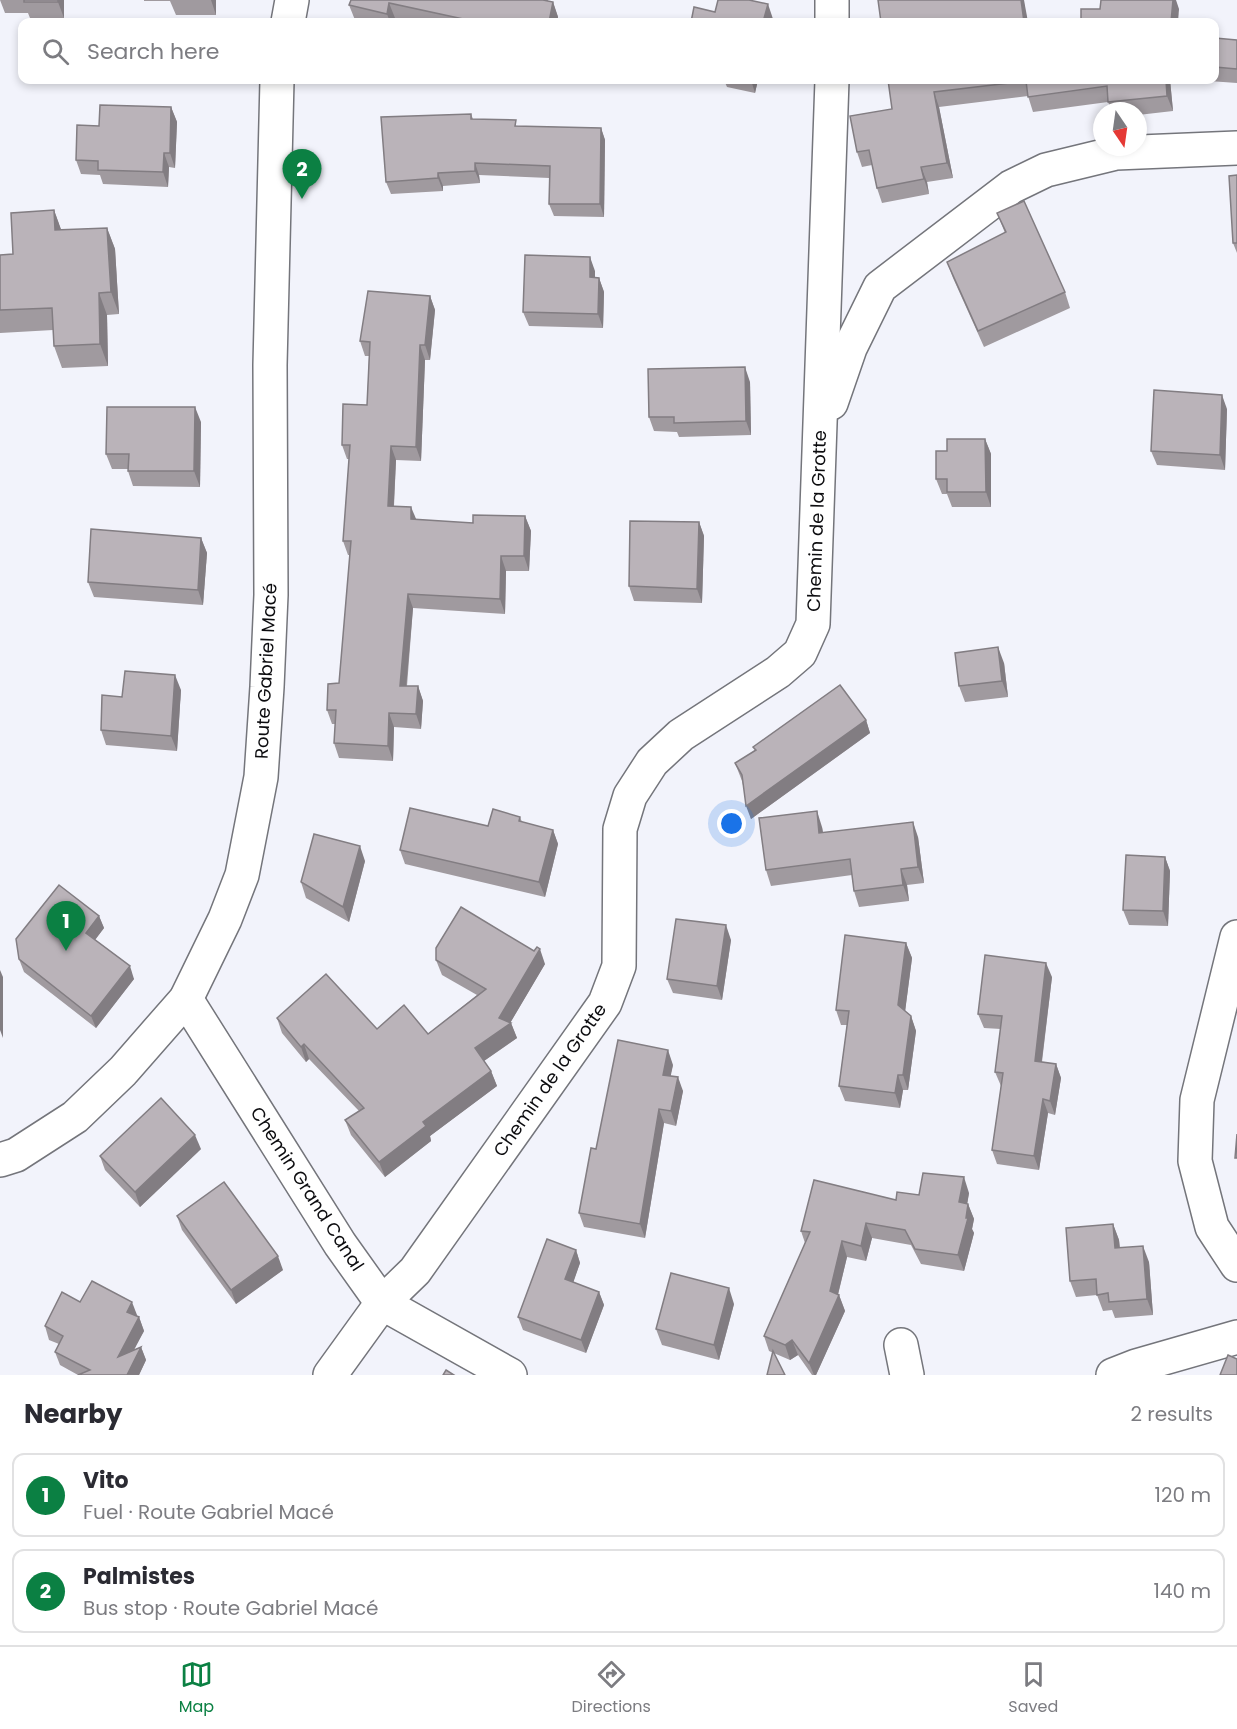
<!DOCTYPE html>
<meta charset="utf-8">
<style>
:root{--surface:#fff;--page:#f7f7f7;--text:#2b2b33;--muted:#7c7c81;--line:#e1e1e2;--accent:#0b8043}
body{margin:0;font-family:Poppins,sans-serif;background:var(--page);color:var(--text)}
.compass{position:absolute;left:1093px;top:102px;width:54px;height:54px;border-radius:50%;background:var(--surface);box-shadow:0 3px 9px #0003;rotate:167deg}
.you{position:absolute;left:732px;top:824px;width:21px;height:21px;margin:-15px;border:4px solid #fff;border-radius:50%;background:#1a73e8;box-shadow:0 0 0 9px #1a73e833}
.badge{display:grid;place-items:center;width:39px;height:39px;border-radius:50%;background:var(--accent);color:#fff;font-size:20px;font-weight:700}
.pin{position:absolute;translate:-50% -50px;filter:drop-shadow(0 2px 3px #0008)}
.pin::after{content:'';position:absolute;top:32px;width:21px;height:18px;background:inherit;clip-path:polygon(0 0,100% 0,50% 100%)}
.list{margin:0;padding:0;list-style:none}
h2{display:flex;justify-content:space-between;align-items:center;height:78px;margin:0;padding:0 24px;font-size:26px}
h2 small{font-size:20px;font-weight:400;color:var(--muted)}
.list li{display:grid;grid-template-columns:39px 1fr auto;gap:18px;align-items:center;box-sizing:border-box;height:84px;margin:0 12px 12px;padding:0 12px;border:2px solid var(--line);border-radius:12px}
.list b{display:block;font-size:22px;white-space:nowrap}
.list p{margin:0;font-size:20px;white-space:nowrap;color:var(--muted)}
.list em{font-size:20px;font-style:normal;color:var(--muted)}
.icon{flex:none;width:33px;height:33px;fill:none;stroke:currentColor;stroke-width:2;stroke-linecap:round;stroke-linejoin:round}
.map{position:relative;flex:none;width:1237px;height:1375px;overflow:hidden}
.search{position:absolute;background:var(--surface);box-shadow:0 3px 9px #0003;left:18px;right:18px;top:18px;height:66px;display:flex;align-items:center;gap:15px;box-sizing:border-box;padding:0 21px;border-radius:12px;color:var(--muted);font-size:22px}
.sheet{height:270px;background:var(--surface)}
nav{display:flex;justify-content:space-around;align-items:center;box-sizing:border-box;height:84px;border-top:2px solid var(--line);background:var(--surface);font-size:16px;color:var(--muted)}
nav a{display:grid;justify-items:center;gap:3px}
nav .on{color:var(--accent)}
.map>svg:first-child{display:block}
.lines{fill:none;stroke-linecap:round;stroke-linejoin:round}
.minor-casing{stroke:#74757b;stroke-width:36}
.tertiary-casing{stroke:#74757b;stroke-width:36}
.secondary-casing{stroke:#74757b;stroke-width:36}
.minor{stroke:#fff;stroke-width:33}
.tertiary{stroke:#fff;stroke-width:33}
.secondary{stroke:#fff;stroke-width:33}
.wall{fill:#a09a9f}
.shaded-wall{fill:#827d82}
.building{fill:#bab3b9;stroke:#827d82;stroke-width:1.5}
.labels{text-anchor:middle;stroke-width:4.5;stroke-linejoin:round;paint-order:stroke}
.street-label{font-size:18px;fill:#0c0c0f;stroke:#fff}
</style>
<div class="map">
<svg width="1237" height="1375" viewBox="0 0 1237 1375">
<rect width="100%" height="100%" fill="#f2f3fb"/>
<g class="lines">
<g class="minor-casing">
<g id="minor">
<polyline points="832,0 832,22"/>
<polyline points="831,403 850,348 880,287 1011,187 1046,170 1116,153 1237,148"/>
<polyline points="1237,937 1197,1100 1195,1161 1212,1227 1237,1265"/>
<polyline points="901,1345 907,1375"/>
<polyline points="510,1375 382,1303 415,1271 605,1003 619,966 620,829 630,796 652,762 681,735 778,672 800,653 813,624 832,80"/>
<polyline points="1113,1375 1136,1366 1237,1337"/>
</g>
</g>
<g class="tertiary-casing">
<polyline id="tertiary" points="186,999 340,1244 382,1303 330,1375"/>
</g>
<g class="secondary-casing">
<g id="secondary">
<polyline points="288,22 292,0"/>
<polyline points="0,1160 16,1155 75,1117 123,1071 186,999 225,919 242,875 261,777 267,687 271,595 270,365 277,80"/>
</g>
</g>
<use href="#minor" class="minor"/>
<use href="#tertiary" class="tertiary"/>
<use href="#secondary" class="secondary"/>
</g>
<g class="wall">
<polygon points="0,0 64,0 64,18 30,18 28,13 5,13"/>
<polygon points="144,0 216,0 216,15 176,15 170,1 144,1"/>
<polygon points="351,0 548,0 548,1 553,2 558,17 557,22 416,22 395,18 394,22 366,22 355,20 349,5"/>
<polygon points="1215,38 1237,40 1237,83 1195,80 1215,80"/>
<polygon points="724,80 758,80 755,93 727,87"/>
<polygon points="888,80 1170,80 1173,111 1138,115 1138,111 1112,111 1108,102 1033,112 1028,96 939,107 953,178 927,182 929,194 882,203 877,188 872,165 862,167 857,152 892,109"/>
<polygon points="171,107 177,122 175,168 169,167 168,187 103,184 100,175 81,174 76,160 99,126"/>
<polygon points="471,114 473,119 518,126 601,128 605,140 604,217 554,216 549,204 549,178 479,175 480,183 443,186 443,191 391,194 386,182"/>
<polygon points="1237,175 1237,253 1233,243"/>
<polygon points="54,210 61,230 107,228 115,249 119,314 107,315 108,366 62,368 54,346 53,330 0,333 0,255 13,254"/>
<polygon points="997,213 1065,292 1070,308 984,347 953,278 947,262 1005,233"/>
<polygon points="595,271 595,277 599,278 604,292 603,328 529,326 523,312"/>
<polygon points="430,296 435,310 430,360 425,360 421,461 396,460 394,506 416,520 473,523 525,516 531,531 529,571 506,571 505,614 413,608 407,686 418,686 423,701 421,729 394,727 393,761 339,758 334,743 335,724 332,724 327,710 339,683 350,555 348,555 343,541 349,459 347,459 342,445 367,405 369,356 365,356 360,341"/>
<polygon points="750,382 751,435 679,437 677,432 654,431 649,417"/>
<polygon points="1227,409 1225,470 1157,465 1151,451"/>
<polygon points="201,422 200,487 133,486 128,471 128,469 112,469 106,454"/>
<polygon points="985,439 991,454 991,507 952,507 947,494 942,494 936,479 947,451"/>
<polygon points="699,522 704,536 702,603 634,601 629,586"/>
<polygon points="201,538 207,553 203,605 94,597 88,582"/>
<polygon points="1004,663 1008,697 965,702 959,686"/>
<polygon points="181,690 177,751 106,745 101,730 122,697"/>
<polygon points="866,720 870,733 751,819 742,781 735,763 755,751 753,747"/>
<polygon points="520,817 522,822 553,830 558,844 545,897 405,864 400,850"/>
<polygon points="822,827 823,832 918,837 924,883 907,885 909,901 859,907 854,891 852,875 771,886 766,870"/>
<polygon points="1165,857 1170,871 1168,926 1129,925 1123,910"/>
<polygon points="365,861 349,922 306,898 301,882"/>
<polygon points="99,916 104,928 95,940 134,979 96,1028 24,972 19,959"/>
<polygon points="731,940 722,1000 673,993 667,979"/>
<polygon points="906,943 912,958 905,1011 911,1016 916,1031 908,1090 903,1090 900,1108 845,1101 839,1086 847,1025 841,1025 836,1010"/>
<polygon points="436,960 545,964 510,1023 511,1023 517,1038 484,1061 491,1071 497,1086 430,1136 431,1141 385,1177 351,1135 345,1120 359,1111 309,1059 306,1062 282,1033 277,1018 428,1034 477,995 442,975"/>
<polygon points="1052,977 1042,1062 1056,1064 1061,1078 1055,1115 1048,1113 1039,1170 997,1164 992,1150 1001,1086 995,1072 1001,1029 984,1028 978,1014"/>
<polygon points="673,1065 670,1076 683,1091 676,1126 664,1123 645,1238 584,1227 579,1213 596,1149"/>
<polygon points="201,1149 140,1207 105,1170 100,1156"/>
<polygon points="969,1193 967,1204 968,1204 974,1219 972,1229 974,1233 964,1271 921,1264 911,1245 872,1238 866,1261 847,1257 838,1295 839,1295 845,1311 816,1375 812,1375 798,1355 790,1360 769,1351 764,1336 805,1243 801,1231 896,1200 919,1195"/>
<polygon points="177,1216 283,1270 236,1304 182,1230"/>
<polygon points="1113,1224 1119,1240 1120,1248 1149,1262 1153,1315 1115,1318 1112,1310 1103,1311 1097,1295 1076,1297 1070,1281"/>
<polygon points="576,1250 580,1263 573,1282 599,1292 604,1305 586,1353 523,1330 518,1317"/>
<polygon points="80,1302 137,1315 136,1316 139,1317 144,1331 133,1350 141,1347 146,1360 139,1375 78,1375 60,1365 55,1352 59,1344 49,1340 45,1326"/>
<polygon points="734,1304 719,1360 662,1345 656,1329"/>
</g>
<g class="shaded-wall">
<polygon points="58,0 64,0 64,18 58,2"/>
<polygon points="211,0 216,0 216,15"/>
<polygon points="1021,0 1024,0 1028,22 1024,22"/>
<polygon points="1173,0 1176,0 1179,9 1178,22 1171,22"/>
<polygon points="553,2 558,17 557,22 549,22"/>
<polygon points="389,3 395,18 394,22 390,22 387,14"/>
<polygon points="768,4 773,19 772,22 763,22"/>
<polygon points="751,80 758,80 755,93"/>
<polygon points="1166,80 1170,80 1173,111 1167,96"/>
<polygon points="934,92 939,107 953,178 947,163"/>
<polygon points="171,107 177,122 175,168 170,153"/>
<polygon points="601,128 605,140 604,217 600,204"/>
<polygon points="164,153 169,167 168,187 163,172"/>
<polygon points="475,163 479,175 480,183 475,171"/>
<polygon points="921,167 927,182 929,194 924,179"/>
<polygon points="438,173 443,186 443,191 438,178"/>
<polygon points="54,210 62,232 55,230"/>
<polygon points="107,228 115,249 119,314 111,292"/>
<polygon points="590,257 595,271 595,291 590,277"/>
<polygon points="599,278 604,292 603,328 598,314"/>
<polygon points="99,293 107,315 108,366 100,344"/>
<polygon points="430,296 435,310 430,360 425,345"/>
<polygon points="420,345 425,360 421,461 416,447"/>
<polygon points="745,367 750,382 751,435 746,421"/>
<polygon points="1222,395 1227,409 1225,470 1220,455"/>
<polygon points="195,407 201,422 200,487 194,471"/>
<polygon points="985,439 991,454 991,507 986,492"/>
<polygon points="391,446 396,460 393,520 388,506"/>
<polygon points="411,507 417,521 411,519"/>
<polygon points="525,516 531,531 529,571 524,556"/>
<polygon points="699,522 704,536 702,603 697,589"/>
<polygon points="201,538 207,553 203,605 198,590"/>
<polygon points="501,556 506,571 505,614 500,599"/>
<polygon points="408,594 413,608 405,700 400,686"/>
<polygon points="998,647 1004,663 1008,697 1002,681"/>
<polygon points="175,675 181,690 177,751 171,736"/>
<polygon points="418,686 423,701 421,729 416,714"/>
<polygon points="389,713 394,727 393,761 388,746"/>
<polygon points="866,720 870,733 751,819 746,806"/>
<polygon points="817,811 822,827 825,848 819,833"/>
<polygon points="913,822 918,837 924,883 918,867"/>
<polygon points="553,830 558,844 545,897 539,882"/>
<polygon points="360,846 365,861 349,922 343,907"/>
<polygon points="1165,857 1170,871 1168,926 1163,911"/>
<polygon points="901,869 907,885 909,901 903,885"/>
<polygon points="99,916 104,928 91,945 86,933"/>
<polygon points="726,925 731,940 722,1000 717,986"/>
<polygon points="906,943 912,958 904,1020 898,1005"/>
<polygon points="540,949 545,964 509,1025 511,1023 517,1038 481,1063 475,1048 499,1018"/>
<polygon points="1046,963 1052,977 1040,1075 1035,1061"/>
<polygon points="130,966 134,979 96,1028 91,1016"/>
<polygon points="0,970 3,977 3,1038 0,1030"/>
<polygon points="911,1016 916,1031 908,1090 903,1075"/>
<polygon points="304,1044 309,1059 306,1062 301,1047"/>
<polygon points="668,1050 673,1065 668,1089 663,1075"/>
<polygon points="1056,1064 1061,1078 1055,1115 1050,1101"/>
<polygon points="491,1071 497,1086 430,1136 431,1141 385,1177 379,1162 423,1122"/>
<polygon points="898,1075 903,1090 900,1108 895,1093"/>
<polygon points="678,1077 683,1091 676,1126 671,1111"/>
<polygon points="1043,1099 1048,1113 1039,1170 1034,1156"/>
<polygon points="659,1109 664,1123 645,1238 640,1224"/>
<polygon points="195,1135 201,1149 140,1207 135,1192"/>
<polygon points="964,1177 969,1193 965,1217 959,1202"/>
<polygon points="968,1204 974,1219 972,1229 974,1233 964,1271 958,1255"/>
<polygon points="866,1223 872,1238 866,1261 861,1246"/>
<polygon points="1113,1224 1119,1240 1121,1264 1115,1248"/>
<polygon points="842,1241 847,1257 836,1302 839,1295 845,1311 816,1375 814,1375 809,1363 830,1291"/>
<polygon points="1143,1246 1149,1262 1153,1315 1147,1299"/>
<polygon points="576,1250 580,1263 570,1292 565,1279"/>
<polygon points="278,1256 283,1270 236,1304 231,1290"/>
<polygon points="729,1288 734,1304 719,1360 714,1345"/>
<polygon points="599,1292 604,1305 586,1353 581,1340"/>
<polygon points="132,1302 137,1315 132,1325 127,1312"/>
<polygon points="139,1317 144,1331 123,1371 118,1357"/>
<polygon points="792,1340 798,1355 790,1360 785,1345"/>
<polygon points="141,1347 146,1360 139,1375 127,1375"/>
</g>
<g class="building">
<rect x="24" y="0" width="34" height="2"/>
<polygon points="351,0 543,0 553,2 549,22 477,22 389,3 387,14 349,5"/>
<polygon points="718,0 749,0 768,4 763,22 691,22 694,7 715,12"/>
<polygon points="878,0 1021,0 1024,22 881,22"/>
<polygon points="1101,0 1173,0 1171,22 1065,22 1081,20 1081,9 1100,9"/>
<polygon points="1215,38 1237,40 1237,69 1215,67"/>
<polygon points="888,80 1166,80 1167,96 1108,102 1107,86 1028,97 1026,81 934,92 947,163 921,167 924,179 877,188 869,150 857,152 850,116 892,109"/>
<polygon points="100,105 171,107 170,153 164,153 163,172 98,170 98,161 76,160 77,125 99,126"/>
<polygon points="471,114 471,119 516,120 515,126 601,128 600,204 549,204 550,166 475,163 475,171 438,173 438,178 386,182 381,117"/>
<polygon points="1237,175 1237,243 1233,243 1229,176"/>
<polygon points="1024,201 1065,292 978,331 947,262 1006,232 997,213"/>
<polygon points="54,210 55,230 107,228 111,292 99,293 100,344 54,346 52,308 0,310 0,255 13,254 11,213"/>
<polygon points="525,255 590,257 590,277 599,278 598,314 523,312"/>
<polygon points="368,291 430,296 425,345 420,345 416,447 391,446 388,506 411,507 411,519 473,523 473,515 525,516 524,556 501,556 500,599 408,594 400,686 418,686 416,714 389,713 388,746 334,743 336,710 327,710 328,684 339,683 351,541 343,541 350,445 342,445 343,404 367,405 370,342 360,341"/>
<polygon points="745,367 746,421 674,423 674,417 649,417 648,369"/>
<polygon points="1154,390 1222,395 1220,455 1151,451"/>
<polygon points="107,407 195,407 194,471 128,471 129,454 106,454"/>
<polygon points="947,439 985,439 986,492 947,492 947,479 936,479 936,451 947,451"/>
<polygon points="630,521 699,522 697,589 629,586"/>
<polygon points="91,529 201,538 198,590 88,582"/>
<polygon points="998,647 1002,681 959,686 955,653"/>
<polygon points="125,671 175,675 171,736 101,730 102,695 122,697"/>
<polygon points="840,685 866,720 746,806 742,775 735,763 756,750 753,747"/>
<polygon points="410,808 488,826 493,809 520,817 519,821 553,830 539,882 400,850"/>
<polygon points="817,811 819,833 913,822 918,867 901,869 903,885 854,891 850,859 766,870 759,818"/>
<polygon points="314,834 360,846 343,907 301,882"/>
<polygon points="1126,855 1165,857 1163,911 1123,910"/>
<polygon points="59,885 99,916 86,933 130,966 91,1016 19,959 16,939"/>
<polygon points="461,907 534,951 537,947 540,949 499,1018 511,1023 475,1048 491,1071 423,1122 426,1126 379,1162 345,1120 364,1108 304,1044 301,1047 277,1018 326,974 377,1029 404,1005 428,1034 486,989 436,960 436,948"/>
<polygon points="676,919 726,925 717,986 667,979"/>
<polygon points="845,935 906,943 898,1005 911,1016 903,1075 898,1075 895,1093 839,1086 849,1011 836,1010"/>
<polygon points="985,955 1046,963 1035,1061 1056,1064 1050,1101 1043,1099 1034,1156 992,1150 1003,1073 995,1072 1002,1016 978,1014"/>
<polygon points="618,1040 668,1050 663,1075 678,1077 671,1111 659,1109 640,1224 579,1213 591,1148 596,1149"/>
<polygon points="161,1098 195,1135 135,1192 100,1156"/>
<polygon points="1237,1134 1237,1158 1235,1158"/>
<polygon points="923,1173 964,1177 959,1202 968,1204 966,1218 968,1218 958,1255 915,1249 905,1230 866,1223 861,1246 842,1241 830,1291 839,1295 809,1363 792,1340 785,1345 764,1336 810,1232 801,1231 814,1180 896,1200 897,1192 919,1195"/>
<polygon points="224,1182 278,1256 231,1290 177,1216"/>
<polygon points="1113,1224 1115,1248 1143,1246 1147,1299 1109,1302 1108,1293 1097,1295 1096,1279 1070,1281 1066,1228"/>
<polygon points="547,1239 576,1250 565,1279 599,1292 581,1340 518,1317"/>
<polygon points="671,1273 729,1288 714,1345 656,1329"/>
<polygon points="92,1281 132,1302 127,1312 139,1317 118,1357 141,1347 127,1375 78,1375 90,1370 55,1352 63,1336 45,1326 62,1292 80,1302"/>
<polygon points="773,1351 785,1375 767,1375"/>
<polygon points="1228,1355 1237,1359 1237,1375 1220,1375"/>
<polygon points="446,1370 454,1375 443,1375"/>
</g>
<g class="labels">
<g class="street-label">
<text transform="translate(817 521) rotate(-88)" y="6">Chemin de la Grotte</text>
<text transform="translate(266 671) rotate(-87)" y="6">Route Gabriel Macé</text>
<text transform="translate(550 1080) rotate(-55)" y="6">Chemin de la Grotte</text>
<text transform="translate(307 1189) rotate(57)" y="6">Chemin Grand Canal</text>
</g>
</g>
</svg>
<svg class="compass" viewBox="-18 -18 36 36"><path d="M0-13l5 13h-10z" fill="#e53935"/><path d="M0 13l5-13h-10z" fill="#7c7c81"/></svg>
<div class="you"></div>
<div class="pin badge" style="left:66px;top:951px">1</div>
<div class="pin badge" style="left:302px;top:199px">2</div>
<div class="search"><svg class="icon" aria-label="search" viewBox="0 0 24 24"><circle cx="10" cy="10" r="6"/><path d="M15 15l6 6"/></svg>Search here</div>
</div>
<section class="sheet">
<h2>Nearby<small>2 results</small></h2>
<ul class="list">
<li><span class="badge">1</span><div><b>Vito</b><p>Fuel · Route Gabriel Macé</p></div><em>120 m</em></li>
<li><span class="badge">2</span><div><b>Palmistes</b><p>Bus stop · Route Gabriel Macé</p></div><em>140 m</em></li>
</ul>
</section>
<nav>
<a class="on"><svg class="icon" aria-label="map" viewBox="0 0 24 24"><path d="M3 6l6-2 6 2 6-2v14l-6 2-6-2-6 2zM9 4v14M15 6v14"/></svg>Map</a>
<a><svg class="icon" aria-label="directions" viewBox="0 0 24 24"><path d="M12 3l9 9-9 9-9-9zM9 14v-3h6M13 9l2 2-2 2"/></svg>Directions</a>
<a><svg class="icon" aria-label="saved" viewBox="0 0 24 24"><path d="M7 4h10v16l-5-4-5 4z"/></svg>Saved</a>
</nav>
